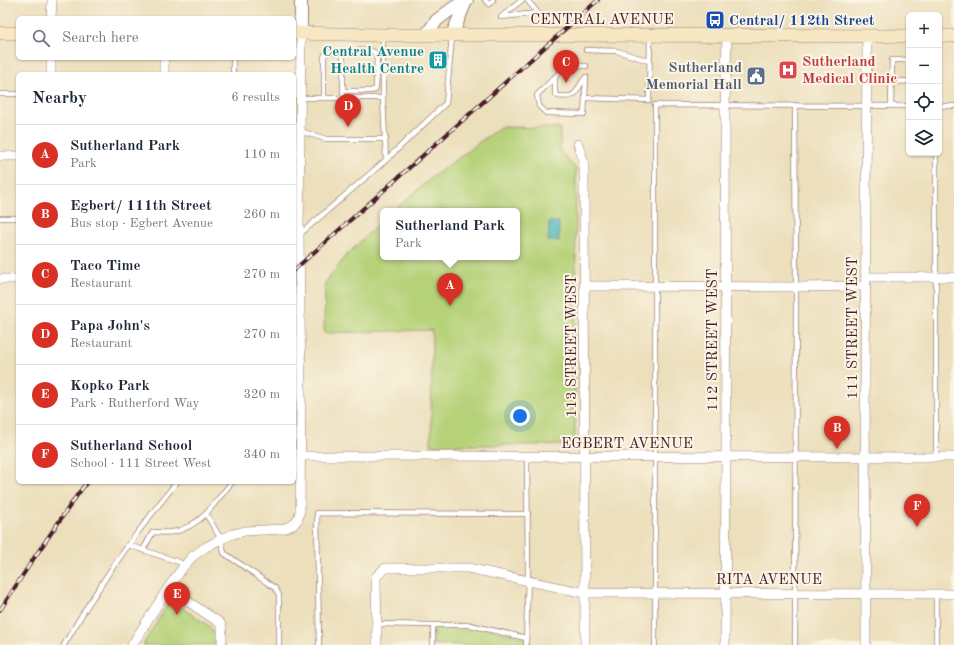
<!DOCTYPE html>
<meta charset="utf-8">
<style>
:root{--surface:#fff;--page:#f2f2f3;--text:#1f2937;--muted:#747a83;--line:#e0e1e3;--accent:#d93025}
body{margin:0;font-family:"Old Standard TT",serif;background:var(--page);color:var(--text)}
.controls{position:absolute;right:12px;top:12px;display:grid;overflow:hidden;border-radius:6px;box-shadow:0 1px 3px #0004}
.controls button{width:36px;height:36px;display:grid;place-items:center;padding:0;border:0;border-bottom:1px solid var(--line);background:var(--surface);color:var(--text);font:20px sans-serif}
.you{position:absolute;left:520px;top:416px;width:14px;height:14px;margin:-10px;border:3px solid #fff;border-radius:50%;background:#1a73e8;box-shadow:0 0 0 6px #1a73e833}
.badge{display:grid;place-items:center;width:26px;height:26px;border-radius:50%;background:var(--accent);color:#fff;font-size:13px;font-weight:700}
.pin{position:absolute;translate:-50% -33px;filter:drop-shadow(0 1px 2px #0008)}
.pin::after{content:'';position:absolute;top:21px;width:14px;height:12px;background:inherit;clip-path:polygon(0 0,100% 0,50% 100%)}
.popup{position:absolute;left:380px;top:208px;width:140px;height:52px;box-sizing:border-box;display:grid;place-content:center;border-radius:6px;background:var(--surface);filter:drop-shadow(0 1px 3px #0005);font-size:13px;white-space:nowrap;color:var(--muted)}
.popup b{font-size:15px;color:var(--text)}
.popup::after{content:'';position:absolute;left:50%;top:100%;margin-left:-8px;border:8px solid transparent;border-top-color:var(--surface)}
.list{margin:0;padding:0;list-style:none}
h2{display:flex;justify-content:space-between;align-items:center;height:52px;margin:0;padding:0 16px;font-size:17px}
h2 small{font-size:13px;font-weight:400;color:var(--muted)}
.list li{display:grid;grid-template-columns:26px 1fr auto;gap:12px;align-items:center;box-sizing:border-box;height:60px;padding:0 16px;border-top:1px solid var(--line)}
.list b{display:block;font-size:15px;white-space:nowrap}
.list p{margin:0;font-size:13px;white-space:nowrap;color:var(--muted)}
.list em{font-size:13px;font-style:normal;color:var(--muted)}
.icon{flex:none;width:22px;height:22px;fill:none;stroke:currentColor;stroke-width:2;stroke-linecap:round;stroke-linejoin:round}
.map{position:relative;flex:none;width:954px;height:645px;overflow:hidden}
.search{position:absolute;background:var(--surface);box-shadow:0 1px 3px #0004;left:16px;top:16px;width:280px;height:44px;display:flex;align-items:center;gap:10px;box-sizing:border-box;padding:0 14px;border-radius:6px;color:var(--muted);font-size:15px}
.panel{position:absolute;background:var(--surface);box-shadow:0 1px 3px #0004;left:16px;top:72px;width:280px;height:412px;border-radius:6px}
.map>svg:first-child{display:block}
.green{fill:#b6d279;stroke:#807852}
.water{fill:#49b8be;stroke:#4a6c74}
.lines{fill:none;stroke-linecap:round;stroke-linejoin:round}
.service-casing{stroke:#9b7f74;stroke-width:6}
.minor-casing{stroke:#9b7f74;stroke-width:10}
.tertiary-casing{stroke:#9b7f74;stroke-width:14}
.secondary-casing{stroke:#9b7f74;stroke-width:14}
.service{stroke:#fff;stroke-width:4.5}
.minor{stroke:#fff;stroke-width:9}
.tertiary{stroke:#fff;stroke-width:12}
.secondary{stroke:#f7e8c3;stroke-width:13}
.rail-casing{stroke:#4a1f2b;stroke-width:4}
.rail{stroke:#fcf5e5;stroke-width:2.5;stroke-dasharray:8;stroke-linecap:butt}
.labels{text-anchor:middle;stroke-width:4;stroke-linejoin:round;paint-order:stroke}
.street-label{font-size:15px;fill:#4a1f2b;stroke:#fcf5e5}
.transit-label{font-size:15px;font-weight:bold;fill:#164399;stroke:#fcf5e5;text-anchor:start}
.culture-label{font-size:15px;font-weight:bold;fill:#0d838f;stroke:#fcf5e5;text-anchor:end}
.health-label{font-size:15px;font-weight:bold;fill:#be3a42;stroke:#fcf5e5;text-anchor:start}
.service-label{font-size:15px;font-weight:bold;fill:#4e5e75;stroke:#fcf5e5;text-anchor:end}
</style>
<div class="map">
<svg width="954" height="645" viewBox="0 0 954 645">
<rect width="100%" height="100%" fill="#fcf5e5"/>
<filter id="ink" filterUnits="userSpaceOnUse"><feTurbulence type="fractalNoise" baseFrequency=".025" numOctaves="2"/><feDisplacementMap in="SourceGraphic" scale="8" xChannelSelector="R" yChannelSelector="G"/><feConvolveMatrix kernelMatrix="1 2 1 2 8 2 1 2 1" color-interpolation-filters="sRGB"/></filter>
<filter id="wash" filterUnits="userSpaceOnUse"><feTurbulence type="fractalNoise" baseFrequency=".012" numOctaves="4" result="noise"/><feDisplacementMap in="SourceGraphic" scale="16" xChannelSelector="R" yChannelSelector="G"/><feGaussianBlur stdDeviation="0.9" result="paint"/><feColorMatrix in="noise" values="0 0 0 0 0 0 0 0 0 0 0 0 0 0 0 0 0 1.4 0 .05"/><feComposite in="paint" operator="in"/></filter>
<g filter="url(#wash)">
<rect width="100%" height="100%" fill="#ecdfbc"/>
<g class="green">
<polygon points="500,127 560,128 560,151 576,169 575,445 431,445 432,330 324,333 325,283 346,256 371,231 383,220 383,257 517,257 517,211 393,211 430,179"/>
<polygon points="175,603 209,626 215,635 215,645 143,645 167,605"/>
<polygon points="433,625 470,625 526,638 526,645 433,645"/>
</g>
<polygon class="water" points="549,222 559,222 559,241 548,241"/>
</g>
<g filter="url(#ink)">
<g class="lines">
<g class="service-casing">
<g id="service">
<polyline points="485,0 489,4 493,0"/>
<polyline points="522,0 501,17 538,13 527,0"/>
<polyline points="383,36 383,98 386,160"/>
<polyline points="586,50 617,51 649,61"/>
<path d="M343 52C351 52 367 48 374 52L377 57 376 88 375 90 370 91H343"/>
<polyline points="233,74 233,58"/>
<path d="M555 77V93L558 96C580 99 574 90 586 77"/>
<polyline points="586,77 585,98 649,100 650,36"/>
<polyline points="891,82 909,81"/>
<polyline points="0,94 18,94"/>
<polyline points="300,98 383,98"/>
<polyline points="324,98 324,57 326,53 328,52 343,52 343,97"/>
<polyline points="585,98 584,114 546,113 539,106 537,95 566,66 586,66"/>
<polyline points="891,106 892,60 909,60"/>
<polyline points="939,106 954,106"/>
<polyline points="300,131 326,139 386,139"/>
<polyline points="0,218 18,218"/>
<polyline points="299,235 386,160 446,103 452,36"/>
<polyline points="936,457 936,153"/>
<polyline points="232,482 206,514 221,539 224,553 275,588 279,595 279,645"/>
<polyline points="128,545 179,562 184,566"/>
<path d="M143 550 153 532C159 532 167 533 173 532 186 530 196 523 206 514"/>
<polyline points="936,594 936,645"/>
<polyline points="377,624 433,625 470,625 526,638"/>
<polyline points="433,625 433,645"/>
<path d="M64 645C97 587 135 533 177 482"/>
<polyline points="319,645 317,513 528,514"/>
<polyline points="526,645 528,573 527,456"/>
<polyline points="655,645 655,105 909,106"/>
<polyline points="795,645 796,287 795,105"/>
</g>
</g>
<g class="minor-casing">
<g id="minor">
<polyline points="51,18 52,0"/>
<polyline points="164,58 164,74"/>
<polyline points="51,74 51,58"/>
<polyline points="578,144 584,163 585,645"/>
<polyline points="0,156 18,156"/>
<polyline points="866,277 954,277"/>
<polyline points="0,279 18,279"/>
<polyline points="585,286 796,287 866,286"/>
<polyline points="301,456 954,457"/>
<polyline points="168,588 220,623 222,627 222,645"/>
<polyline points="132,645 168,588 184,566 193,556 206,547 221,539 233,534 245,531 283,529 293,525 298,519 300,511 301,391 299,235 301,33"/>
<polyline points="377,645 376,577 385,568 468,568 585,593 954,594"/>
<polyline points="725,645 726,457 725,105 727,36"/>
<polyline points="866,645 865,379 867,36"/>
</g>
</g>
<g class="tertiary-casing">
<g id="tertiary">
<polyline points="301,0 301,33"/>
<polyline points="426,35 437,20 453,8 467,0"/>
<polyline points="452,35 466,1"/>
</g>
</g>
<g class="secondary-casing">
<g id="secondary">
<polyline points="0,33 18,33"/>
<polyline points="294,33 383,35 566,35 909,36"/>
<polyline points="939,36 954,36"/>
</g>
</g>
<use href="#service" class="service"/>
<use href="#minor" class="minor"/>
<use href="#tertiary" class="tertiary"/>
<use href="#secondary" class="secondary"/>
<g class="rail-casing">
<g id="rail">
<polyline points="294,270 598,0"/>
<polyline points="0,610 34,558 78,494 87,482"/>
</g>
</g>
<use href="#rail" class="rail"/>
</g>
</g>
<defs>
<g id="bus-square" transform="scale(1)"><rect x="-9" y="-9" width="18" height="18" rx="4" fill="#1a4fb4" stroke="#fcf5e5"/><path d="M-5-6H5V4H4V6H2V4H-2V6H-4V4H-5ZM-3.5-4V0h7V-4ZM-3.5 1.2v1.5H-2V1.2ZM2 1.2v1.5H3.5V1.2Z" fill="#fff"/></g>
<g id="building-square" transform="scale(1)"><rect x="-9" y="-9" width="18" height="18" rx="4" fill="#0f9aa8" stroke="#fcf5e5"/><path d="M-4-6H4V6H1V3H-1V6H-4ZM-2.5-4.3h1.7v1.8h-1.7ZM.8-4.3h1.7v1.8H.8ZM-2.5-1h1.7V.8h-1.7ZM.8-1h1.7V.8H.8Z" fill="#fff"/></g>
<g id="hospital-square" transform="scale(1)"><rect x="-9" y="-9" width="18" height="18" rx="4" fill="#e0444e" stroke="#fcf5e5"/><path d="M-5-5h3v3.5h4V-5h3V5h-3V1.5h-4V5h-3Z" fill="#fff"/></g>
<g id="civic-square" transform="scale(1)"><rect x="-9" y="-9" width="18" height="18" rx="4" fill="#5c6f8a" stroke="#fcf5e5"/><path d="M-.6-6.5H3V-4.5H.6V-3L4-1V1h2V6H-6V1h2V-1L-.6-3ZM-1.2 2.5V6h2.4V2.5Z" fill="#fff"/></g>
</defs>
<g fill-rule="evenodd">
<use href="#bus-square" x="715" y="20"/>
<use href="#building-square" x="438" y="60"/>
<use href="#hospital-square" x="788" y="70"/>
<use href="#civic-square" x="756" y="76"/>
</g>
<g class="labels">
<g class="street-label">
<text x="602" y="24">CENTRAL AVENUE</text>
<text transform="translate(852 328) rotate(-90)" y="5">111 STREET WEST</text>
<text transform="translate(712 340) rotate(-90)" y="5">112 STREET WEST</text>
<text transform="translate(571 346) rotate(-90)" y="5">113 STREET WEST</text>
<text x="627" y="448">EGBERT AVENUE</text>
<text x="769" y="584">RITA AVENUE</text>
</g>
<g class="transit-label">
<text x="729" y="25">Central/ 112th Street</text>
</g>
<g class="culture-label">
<text x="424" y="56">Central Avenue<tspan x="424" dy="17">Health Centre</tspan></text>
</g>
<g class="health-label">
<text x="802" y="66">Sutherland<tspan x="802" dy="17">Medical Clinic</tspan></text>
</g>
<g class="service-label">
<text x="742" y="72">Sutherland<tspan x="742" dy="17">Memorial Hall</tspan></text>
</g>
</g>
</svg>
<div class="controls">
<button>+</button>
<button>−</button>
<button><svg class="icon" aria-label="locate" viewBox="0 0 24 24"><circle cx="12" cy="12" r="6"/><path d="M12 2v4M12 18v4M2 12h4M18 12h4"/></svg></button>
<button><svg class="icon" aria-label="layers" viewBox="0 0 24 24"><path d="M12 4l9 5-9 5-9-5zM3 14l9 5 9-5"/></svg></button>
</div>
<div class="you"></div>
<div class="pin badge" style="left:450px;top:306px">A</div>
<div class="popup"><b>Sutherland Park</b>Park</div>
<div class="pin badge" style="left:837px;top:449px">B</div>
<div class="pin badge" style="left:566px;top:83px">C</div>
<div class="pin badge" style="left:348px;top:127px">D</div>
<div class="pin badge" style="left:177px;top:615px">E</div>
<div class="pin badge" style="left:917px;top:527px">F</div>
<div class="search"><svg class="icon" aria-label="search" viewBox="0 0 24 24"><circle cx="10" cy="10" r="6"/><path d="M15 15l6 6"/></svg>Search here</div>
<section class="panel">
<h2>Nearby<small>6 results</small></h2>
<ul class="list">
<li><span class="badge">A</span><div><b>Sutherland Park</b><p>Park</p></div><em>110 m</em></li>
<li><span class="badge">B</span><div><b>Egbert/ 111th Street</b><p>Bus stop · Egbert Avenue</p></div><em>260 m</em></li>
<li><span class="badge">C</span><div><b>Taco Time</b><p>Restaurant</p></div><em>270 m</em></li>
<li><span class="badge">D</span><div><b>Papa John's</b><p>Restaurant</p></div><em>270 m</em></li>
<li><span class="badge">E</span><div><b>Kopko Park</b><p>Park · Rutherford Way</p></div><em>320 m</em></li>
<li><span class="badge">F</span><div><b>Sutherland School</b><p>School · 111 Street West</p></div><em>340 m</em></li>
</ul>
</section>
</div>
